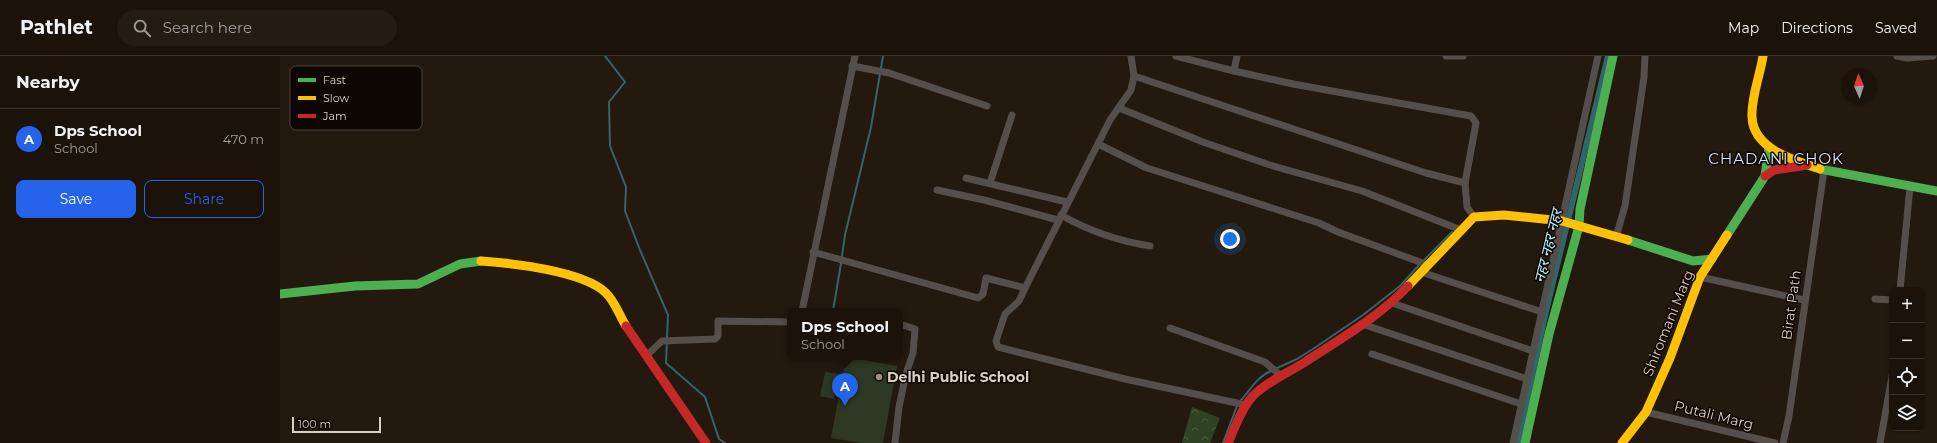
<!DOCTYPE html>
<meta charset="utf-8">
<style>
:root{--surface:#1b130a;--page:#241c13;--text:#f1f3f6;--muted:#a09e9c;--line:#39322b;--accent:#2563eb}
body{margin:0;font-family:Montserrat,"Noto Sans Devanagari",sans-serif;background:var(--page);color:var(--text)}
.controls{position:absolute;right:12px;bottom:12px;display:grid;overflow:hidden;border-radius:8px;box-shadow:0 1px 3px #0004}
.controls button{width:36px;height:36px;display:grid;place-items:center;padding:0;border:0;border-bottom:1px solid var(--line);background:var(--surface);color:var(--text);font:20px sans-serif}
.compass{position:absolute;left:1561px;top:12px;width:36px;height:36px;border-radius:50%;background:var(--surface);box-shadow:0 1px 3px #0004;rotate:357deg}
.scale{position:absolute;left:12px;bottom:10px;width:89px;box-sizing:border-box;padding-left:4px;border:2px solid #dccec3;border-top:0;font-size:11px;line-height:14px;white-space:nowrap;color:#dccec3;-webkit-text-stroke:3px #0e0602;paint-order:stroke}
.you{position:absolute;left:950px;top:183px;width:14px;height:14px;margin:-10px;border:3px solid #fff;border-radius:50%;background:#1a73e8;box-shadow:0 0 0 6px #1a73e833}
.badge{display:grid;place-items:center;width:26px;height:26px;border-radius:50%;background:var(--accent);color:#fff;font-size:13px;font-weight:700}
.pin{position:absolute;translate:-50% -33px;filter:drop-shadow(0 1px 2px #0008)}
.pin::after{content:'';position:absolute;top:21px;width:14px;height:12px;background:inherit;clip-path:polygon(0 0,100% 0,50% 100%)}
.popup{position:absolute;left:507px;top:252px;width:116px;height:52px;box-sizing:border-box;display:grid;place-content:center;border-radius:8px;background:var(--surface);filter:drop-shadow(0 1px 3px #0005);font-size:13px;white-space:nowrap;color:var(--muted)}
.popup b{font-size:15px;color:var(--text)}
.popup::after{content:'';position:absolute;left:50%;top:100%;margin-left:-8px;border:8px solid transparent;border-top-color:var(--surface)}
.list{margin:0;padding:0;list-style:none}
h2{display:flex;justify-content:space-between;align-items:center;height:52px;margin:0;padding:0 16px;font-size:17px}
h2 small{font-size:13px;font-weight:400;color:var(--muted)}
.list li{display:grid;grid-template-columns:26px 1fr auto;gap:12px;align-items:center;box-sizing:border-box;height:60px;padding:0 16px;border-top:1px solid var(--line)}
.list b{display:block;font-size:15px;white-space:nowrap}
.list p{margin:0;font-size:13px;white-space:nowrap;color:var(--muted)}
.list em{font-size:13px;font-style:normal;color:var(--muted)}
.actions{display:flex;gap:8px;padding:12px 16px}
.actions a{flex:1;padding:9px 0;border:1px solid var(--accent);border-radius:8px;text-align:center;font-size:14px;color:var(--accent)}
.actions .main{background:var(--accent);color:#fff}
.icon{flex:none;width:22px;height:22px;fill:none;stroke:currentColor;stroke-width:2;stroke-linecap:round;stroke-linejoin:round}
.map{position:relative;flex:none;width:1657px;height:387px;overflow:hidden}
header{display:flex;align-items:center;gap:24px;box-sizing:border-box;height:56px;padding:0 20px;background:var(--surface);border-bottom:1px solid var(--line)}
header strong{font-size:19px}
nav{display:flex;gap:22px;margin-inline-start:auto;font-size:14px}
.search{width:280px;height:36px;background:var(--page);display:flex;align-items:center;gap:10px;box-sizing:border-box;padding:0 14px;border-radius:22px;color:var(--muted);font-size:15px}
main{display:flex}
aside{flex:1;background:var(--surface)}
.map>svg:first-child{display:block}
.forest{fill:url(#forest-crowns)}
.garden{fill:#2c3823}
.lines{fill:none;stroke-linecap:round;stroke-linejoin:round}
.stream{stroke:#336469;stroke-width:2}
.canal{stroke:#336469;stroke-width:6}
.street{stroke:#544f4b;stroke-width:7}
.fast{stroke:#4caf50;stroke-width:9}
.slow{stroke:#ffc107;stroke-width:9}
.jam{stroke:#c62828;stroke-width:9}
.poi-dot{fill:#9c8f84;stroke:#0e0602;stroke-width:1.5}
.labels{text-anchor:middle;stroke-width:3;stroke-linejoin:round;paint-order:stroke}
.street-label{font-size:14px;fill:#dccec3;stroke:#0e0602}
.poi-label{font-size:14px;font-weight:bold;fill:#dccec3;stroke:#0e0602;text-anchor:start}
.neighbourhood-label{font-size:15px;letter-spacing:1px;fill:#d7e3ff;stroke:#0e0602}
.water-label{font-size:15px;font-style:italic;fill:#abf1fa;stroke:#0e0602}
.key{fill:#0e0602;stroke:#4c423c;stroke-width:1}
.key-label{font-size:11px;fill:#dccec3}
</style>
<header>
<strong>Pathlet</strong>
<div class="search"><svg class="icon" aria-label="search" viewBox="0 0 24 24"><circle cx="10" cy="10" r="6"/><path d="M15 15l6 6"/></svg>Search here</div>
<nav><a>Map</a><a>Directions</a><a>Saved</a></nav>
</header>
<main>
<aside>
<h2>Nearby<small></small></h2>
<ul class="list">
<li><span class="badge">A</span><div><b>Dps School</b><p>School</p></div><em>470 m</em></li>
</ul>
<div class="actions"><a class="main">Save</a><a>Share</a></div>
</aside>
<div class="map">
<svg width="1657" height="387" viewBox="0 0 1657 387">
<defs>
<pattern id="forest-crowns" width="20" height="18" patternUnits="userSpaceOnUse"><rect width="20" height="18" fill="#304224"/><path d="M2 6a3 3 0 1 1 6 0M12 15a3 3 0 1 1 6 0" fill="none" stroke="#4d5c42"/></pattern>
</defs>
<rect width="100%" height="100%" fill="#24190e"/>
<polygon class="forest" points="912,351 940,362 930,387 902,387"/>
<g class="garden">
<polygon points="566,301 617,310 603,387 581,387 551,382"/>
<polygon points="545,316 559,318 554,343 540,340"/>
</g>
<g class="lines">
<g class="stream">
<polyline points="325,0 345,26 329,46 330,90 346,131 345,155 360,194 388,259 386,307 425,341 439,383 445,387"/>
<polyline points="562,200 565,179 591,71 603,0"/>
<polyline points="1144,204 1172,176"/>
<polyline points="553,255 561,207"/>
<polyline points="995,313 1017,303 1036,291 1083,259 1120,230 1139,209"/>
<path d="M961 344C970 334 978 320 991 315"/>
<polyline points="943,387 957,350"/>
</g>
<polyline class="canal" points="1238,387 1266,255 1328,0"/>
<g class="street">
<polyline points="896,0 954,15"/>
<polyline points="957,0 954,15 1013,28 1191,60 1196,67 1185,127"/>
<polyline points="1166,0 1183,0"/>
<polyline points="1617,0 1627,2 1653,0"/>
<polyline points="572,10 609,17 707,50"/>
<polyline points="854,20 1146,117 1185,127 1187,151 1194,161"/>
<polyline points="839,52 923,86 990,109 1082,135 1181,174"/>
<polyline points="818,88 867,112 1039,167 1058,176 1148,209"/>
<polyline points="686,122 787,146"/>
<polyline points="710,127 732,59"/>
<polyline points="657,134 704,144 778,164"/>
<path d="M781 159C809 175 838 185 870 190"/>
<polyline points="1336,181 1345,150 1364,21 1365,0"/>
<polyline points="533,196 698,242 703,238 706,222 745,232 830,64 851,34 854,20 851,0"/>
<polyline points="1141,216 1262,256"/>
<polyline points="1420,221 1524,244"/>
<polyline points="745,232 739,245 725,258 716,285 718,291 845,323 966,349"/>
<polyline points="1620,234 1630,131"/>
<polyline points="1595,243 1612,244"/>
<polyline points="1112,247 1253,295"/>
<polyline points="522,255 575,0"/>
<polyline points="1082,268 1247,323"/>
<polyline points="890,272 985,306 1001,320"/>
<polyline points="1092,298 1241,348"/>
<polyline points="366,300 382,285 435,283 438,280 438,265 510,266"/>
<polyline points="1366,356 1495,387"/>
<polyline points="615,387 619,351 626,318 633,297 635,273 620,268"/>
<polyline points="1233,387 1318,0"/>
<polyline points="1503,387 1509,360 1544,114"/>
<polyline points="1600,387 1612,320"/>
</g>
<g class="fast">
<polyline points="1540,113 1657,135"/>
<polyline points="1447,179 1485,120 1489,92"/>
<polyline points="1348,184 1413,205 1432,203"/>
<polyline points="0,238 75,230 138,228 180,208 201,205"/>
<polyline points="1245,387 1269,278 1299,170 1300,153 1333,0"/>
</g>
<g class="slow">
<path d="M1483 0C1480 20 1471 41 1472 61 1473 93 1515 105 1540 113"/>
<path d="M201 205C232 207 302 215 325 236 335 245 339 259 346 270"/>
<polyline points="1128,230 1194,161 1224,159 1282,165 1348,184"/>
<polyline points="1342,387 1366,356 1390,302 1420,221 1447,179"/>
</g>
<g class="jam">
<polyline points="1485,120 1494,114 1527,109"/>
<polyline points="346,270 426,387"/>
<path d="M948 387C955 372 961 353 972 341 986 326 1008 317 1025 306 1060 283 1099 261 1128 230"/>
</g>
</g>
<circle class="poi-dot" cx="599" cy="321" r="4"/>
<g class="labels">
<g class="street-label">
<text transform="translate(1511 249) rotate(-82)" y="5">Birat Path</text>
<text transform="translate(1388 267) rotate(-68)" y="5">Shiromani Marg</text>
<text transform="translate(1434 359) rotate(14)" y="5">Putali Marg</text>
</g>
<g class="poi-label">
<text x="607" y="326">Delhi Public School</text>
</g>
<g class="neighbourhood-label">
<text x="1496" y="108">CHADANI CHOK</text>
</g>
<g class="water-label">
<text transform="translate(1268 190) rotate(-76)" y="5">नहर नहर नहर</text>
</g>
</g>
<rect x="10" y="10" width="132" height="64" rx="6" class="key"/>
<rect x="18" y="22" width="18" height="4" fill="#4caf50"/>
<rect x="18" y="40" width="18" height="4" fill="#ffc107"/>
<rect x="18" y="58" width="18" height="4" fill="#c62828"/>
<g class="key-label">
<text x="43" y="28">Fast</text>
<text x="43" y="46">Slow</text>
<text x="43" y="64">Jam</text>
</g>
</svg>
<div class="controls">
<button>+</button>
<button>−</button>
<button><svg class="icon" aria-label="locate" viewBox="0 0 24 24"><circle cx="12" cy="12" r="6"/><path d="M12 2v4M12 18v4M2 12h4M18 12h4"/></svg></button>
<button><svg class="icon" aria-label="layers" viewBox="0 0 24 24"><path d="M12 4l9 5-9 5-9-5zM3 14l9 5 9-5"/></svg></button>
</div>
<svg class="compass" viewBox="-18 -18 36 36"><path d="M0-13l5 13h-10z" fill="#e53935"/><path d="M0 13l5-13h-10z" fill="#a09e9c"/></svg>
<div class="scale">100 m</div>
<div class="you"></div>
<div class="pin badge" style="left:565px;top:350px">A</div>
<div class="popup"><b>Dps School</b>School</div>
</div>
</main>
